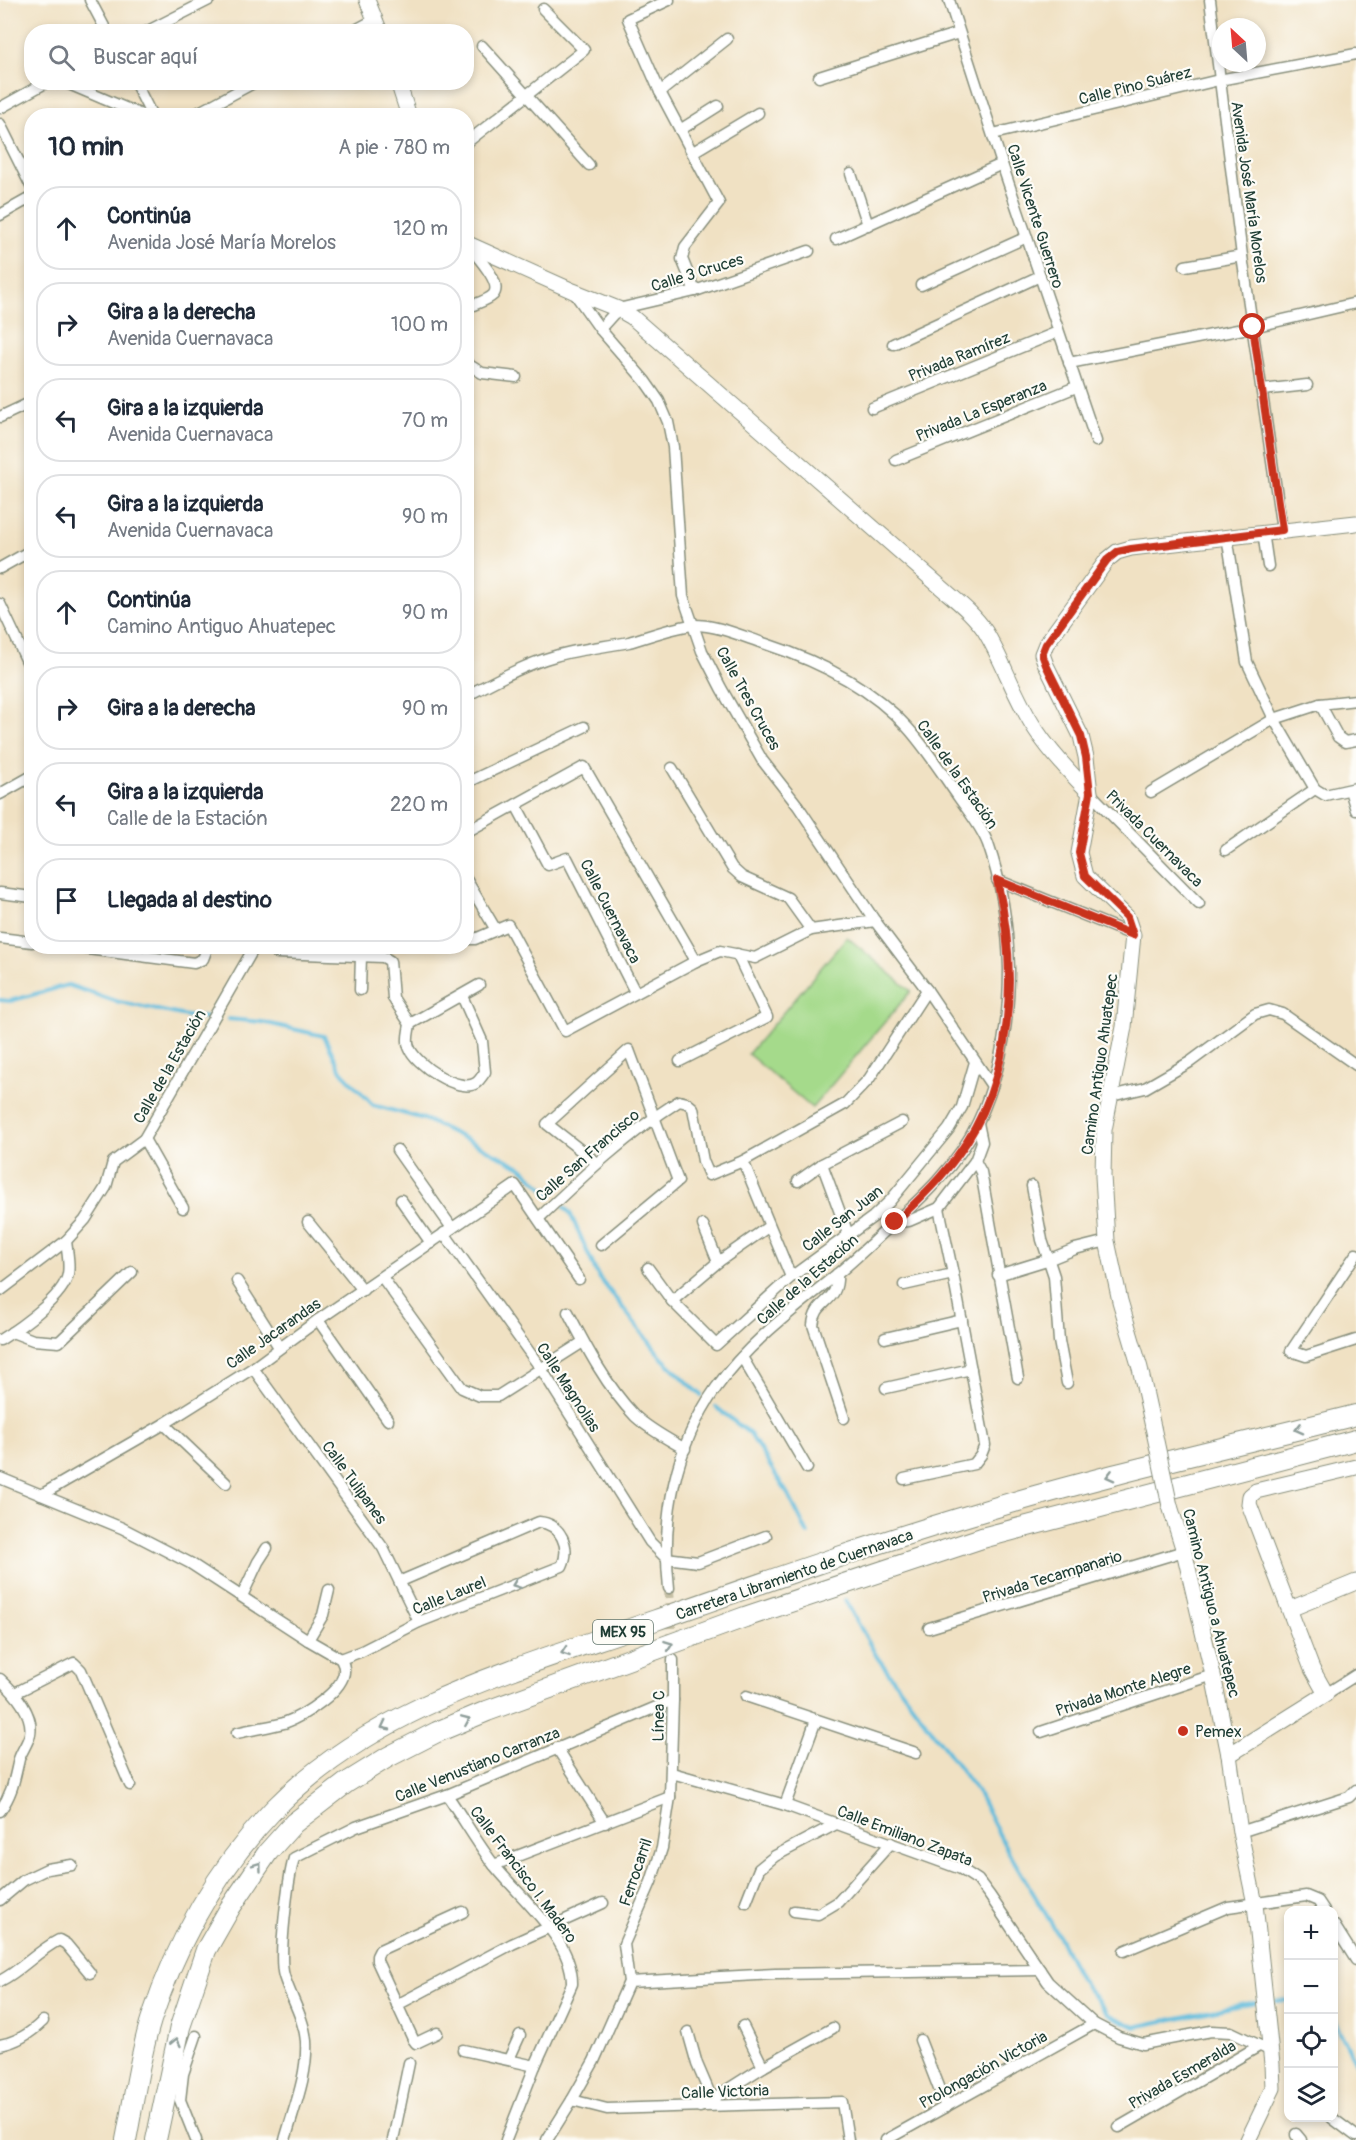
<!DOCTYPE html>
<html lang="es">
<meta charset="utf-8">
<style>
:root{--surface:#fff;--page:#f2f2f3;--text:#1f2937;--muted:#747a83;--line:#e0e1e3}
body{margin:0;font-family:Pangolin,sans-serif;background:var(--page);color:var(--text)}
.controls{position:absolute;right:18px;bottom:18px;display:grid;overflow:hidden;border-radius:12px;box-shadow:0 3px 9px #0003}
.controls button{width:54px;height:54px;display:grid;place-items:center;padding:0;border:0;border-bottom:2px solid var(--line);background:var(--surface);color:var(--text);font:30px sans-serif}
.compass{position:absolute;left:1212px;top:18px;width:54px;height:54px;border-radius:50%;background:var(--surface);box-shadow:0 3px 9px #0003;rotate:334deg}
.stop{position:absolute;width:18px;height:18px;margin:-14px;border:4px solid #c8321e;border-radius:50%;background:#fff}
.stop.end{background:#c8321e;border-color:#fff;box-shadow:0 2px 6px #0008}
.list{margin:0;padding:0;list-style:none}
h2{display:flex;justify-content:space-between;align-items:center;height:78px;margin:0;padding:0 24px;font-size:26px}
h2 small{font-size:20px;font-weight:400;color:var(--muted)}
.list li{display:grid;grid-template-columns:39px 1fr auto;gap:18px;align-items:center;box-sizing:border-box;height:84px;margin:0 12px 12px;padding:0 12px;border:2px solid var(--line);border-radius:24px}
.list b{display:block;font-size:22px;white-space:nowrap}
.list p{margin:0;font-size:20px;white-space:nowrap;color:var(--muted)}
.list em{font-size:20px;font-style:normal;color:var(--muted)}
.icon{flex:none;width:33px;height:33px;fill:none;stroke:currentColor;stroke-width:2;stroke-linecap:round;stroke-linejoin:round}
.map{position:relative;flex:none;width:1356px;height:2140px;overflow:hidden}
.search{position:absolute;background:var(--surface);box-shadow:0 3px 9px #0003;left:24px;top:24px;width:450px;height:66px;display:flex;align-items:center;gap:15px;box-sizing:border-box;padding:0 21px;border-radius:24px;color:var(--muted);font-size:22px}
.panel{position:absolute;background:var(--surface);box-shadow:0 3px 9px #0003;left:24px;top:108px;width:450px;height:846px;border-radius:24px}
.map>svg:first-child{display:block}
.green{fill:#a5da8b;stroke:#628c60;stroke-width:1.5}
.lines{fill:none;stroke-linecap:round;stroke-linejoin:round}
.stream{stroke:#5ebbdc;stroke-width:4}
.street-tunnel{stroke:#c6c0a6;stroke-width:10;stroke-dasharray:10 5;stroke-linecap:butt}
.street-casing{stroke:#888f7c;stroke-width:13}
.secondary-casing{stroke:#888f7c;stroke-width:17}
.highway-casing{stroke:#888f7c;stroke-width:22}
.street{stroke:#fff;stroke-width:10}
.secondary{stroke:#fff;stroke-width:15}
.highway{stroke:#fff;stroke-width:20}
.secondary-bridge-casing{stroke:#888f7c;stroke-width:17;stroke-linecap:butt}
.secondary-bridge{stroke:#fff;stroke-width:15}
.oneway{stroke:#8f9e9a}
.route{stroke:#c8321e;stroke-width:8}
.poi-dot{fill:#c8321e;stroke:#fdfcf7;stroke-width:2}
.labels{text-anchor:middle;stroke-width:4.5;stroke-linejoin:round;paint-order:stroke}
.shield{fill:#fdfcf7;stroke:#62766e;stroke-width:1.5}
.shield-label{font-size:15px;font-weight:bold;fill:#1f3d34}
.street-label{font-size:16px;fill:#1f3d34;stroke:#fdfcf7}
.poi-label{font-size:16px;fill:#1f3d34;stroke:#fdfcf7;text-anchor:start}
</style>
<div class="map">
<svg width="1356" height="2140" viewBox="0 0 1356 2140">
<rect width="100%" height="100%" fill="#fdfcf7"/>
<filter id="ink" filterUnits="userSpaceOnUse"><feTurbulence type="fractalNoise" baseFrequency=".0167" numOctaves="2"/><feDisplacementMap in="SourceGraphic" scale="12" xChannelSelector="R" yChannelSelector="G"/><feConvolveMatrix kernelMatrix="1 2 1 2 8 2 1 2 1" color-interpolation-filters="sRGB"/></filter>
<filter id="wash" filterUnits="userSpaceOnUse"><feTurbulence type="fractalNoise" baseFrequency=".008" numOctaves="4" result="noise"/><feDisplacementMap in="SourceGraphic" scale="24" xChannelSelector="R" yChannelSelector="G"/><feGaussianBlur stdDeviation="1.35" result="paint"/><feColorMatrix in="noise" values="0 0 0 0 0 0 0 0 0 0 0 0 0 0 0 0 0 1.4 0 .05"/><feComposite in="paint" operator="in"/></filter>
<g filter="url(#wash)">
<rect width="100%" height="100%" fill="#f0e1c3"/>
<polygon class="green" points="847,937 911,991 812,1108 748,1054"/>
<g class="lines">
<g class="stream">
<polyline points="0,1000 10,1001 68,985 115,1001 186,1016 211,1018"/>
<polyline points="228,1019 262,1022 324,1036 341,1071 373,1105 424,1119 474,1143 521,1167 550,1194"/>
<polyline points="564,1207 570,1213 598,1276 662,1358 701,1395"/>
<polyline points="716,1407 750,1434 789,1496 808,1534"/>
<polyline points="845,1600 877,1657 978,1793 1005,1846 1056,1931 1080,1979 1108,2014 1135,2027 1255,2002"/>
<polyline points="1276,2001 1288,2000"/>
<polyline points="1334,2020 1356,2063"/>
</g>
</g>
</g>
<g filter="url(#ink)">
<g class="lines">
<polyline class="street-tunnel" points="669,1588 672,1647"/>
<g class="street-casing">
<g id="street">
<polyline points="90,0 107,32"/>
<polyline points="669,0 628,19 660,92 719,203 685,247 682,259 695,291"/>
<polyline points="949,0 1002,164 1096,441"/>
<polyline points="1210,0 1242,256 1282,530"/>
<polyline points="146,32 209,0"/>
<polyline points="352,32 376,19"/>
<polyline points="482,46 589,165"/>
<polyline points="819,77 959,33"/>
<polyline points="64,82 144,116"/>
<polyline points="135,82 152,116"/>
<polyline points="660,92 727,39"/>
<polyline points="0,108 47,82"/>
<polyline points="192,116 255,82"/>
<polyline points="0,124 32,188"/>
<polyline points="680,130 718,106"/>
<polyline points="993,134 1219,80 1356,54"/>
<polyline points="466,143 584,50 543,9"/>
<polyline points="693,152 758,113"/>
<polyline points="851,174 868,225"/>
<polyline points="0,215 32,197"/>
<polyline points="836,239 1002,164"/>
<polyline points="1185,266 1242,256"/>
<polyline points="921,285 1027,237"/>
<polyline points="573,291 600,329 645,381 659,401 668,422 673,447 683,596 702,651 721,688 762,760 798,806 875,921 927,990 992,1086"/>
<path d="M466 308C474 304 487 301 493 295 504 283 476 256 469 246"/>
<polyline points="600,329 618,309 695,291 809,251"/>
<polyline points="893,344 1040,276"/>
<polyline points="466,363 482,373 516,377"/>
<polyline points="1069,363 1253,327 1356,303"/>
<polyline points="1262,390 1307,385"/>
<polyline points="872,408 1058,332"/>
<polyline points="0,417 32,402"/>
<polyline points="896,460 1076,387"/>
<polyline points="1263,532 1268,566"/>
<polyline points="466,534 467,535"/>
<polyline points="1227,536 1247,662 1274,719 1315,789 1325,795 1356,788"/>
<polyline points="0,568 32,550"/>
<polyline points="0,604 32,672"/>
<path d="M466 696C495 681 523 665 555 656 579 649 604 647 629 642 647 637 676 626 694 625 718 625 744 637 766 644 818 661 870 686 907 727 927 749 943 775 960 799 970 813 982 828 988 844 1002 884 1008 927 1009 969 1009 1022 1001 1074 978 1122 958 1165 921 1199 886 1230 870 1245 853 1261 836 1275 794 1309 748 1343 716 1388 675 1446 661 1518 669 1588"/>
<polyline points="1320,704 1338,737 1345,742 1356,740"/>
<polyline points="672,768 732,868 742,877 788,898 811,930"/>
<polyline points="466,783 584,727"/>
<polyline points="1350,790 1356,810"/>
<polyline points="1151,792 1274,719 1320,704 1356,700"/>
<polyline points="1090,793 1199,904"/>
<polyline points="0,794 32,776"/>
<polyline points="516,805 548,865 567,858 635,992"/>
<polyline points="466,832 584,767 696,961"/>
<polyline points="1226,850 1315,789"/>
<polyline points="466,879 496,930"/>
<polyline points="997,880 1133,935"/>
<polyline points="0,893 32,897"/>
<polyline points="0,938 32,942"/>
<polyline points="466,939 475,939 508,925 565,1031 696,961 720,951 755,958 811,930 875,921"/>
<polyline points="65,946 194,963 203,959 208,946"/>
<path d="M280 946 277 953 383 957 390 961 393 998 410 1024C409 1032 406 1040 409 1047 415 1064 459 1094 476 1083 479 1081 483 1075 485 1072L482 1041 462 996"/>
<polyline points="360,990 361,956"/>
<polyline points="410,1024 479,985"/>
<polyline points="680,1061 767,1017 737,954"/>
<polyline points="1111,1096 1145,1088 1190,1062 1255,1014 1269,1010 1283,1014 1356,1065"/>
<polyline points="144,1139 183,1208"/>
<polyline points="397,1150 452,1228"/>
<polyline points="743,1161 791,1277"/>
<polyline points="975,1161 981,1172 1018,1378"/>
<polyline points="597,1163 547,1124 629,1050 678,1181 601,1245"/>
<polyline points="822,1164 848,1234"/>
<polyline points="798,1181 822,1164 902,1122"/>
<polyline points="1032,1186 1042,1240 1054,1276 1059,1341 1067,1383"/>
<polyline points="401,1200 431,1243"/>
<path d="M539 1218C583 1176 627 1134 679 1101L687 1103 693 1108 703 1161 709 1175 743 1161 845 1104 869 1079 927 990"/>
<polyline points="308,1222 363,1290"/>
<polyline points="895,1222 909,1221 939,1208 975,1161 982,1142 978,1123"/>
<polyline points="703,1225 718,1262"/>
<polyline points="444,1233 542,1370 650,1542 666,1558 698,1562 766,1536"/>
<polyline points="1356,1254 1291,1351 1306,1356 1356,1340"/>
<polyline points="648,1268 672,1301 716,1345 791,1277 873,1217 890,1201 949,1129 962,1107 975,1062"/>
<path d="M837 1274C839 1304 815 1299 813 1325L844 1418"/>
<polyline points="998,1275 1050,1259 1075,1249 1107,1241"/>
<polyline points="382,1277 462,1388 480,1396 498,1396 583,1342"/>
<polyline points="237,1281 279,1347"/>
<polyline points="904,1285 953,1274"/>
<polyline points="0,1291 66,1241 85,1220 106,1187 113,1162 144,1139 255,946"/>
<polyline points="672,1301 718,1262 768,1227"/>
<path d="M568 1312C586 1347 607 1387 635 1416 650 1430 668 1439 685 1449"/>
<polyline points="318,1320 388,1420"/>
<polyline points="12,1332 33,1340 59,1342 132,1272"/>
<polyline points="885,1338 962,1320"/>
<path d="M0 1340C19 1328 64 1297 68 1274 70 1264 67 1251 66 1241"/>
<polyline points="742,1357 807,1468"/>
<polyline points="253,1368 383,1548 419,1622"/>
<polyline points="886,1388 971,1369"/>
<polyline points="164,1424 226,1483"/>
<polyline points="0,1478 122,1528 190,1563 308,1640 341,1659"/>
<polyline points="904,1479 974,1464 981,1455 985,1445 953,1274 939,1208"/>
<polyline points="41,1495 164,1424 253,1368 318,1320 515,1185 579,1279"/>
<polyline points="242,1596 258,1562 267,1548"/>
<polyline points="929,1628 1184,1551"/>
<polyline points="308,1640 323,1615 329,1590"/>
<path d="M341 1659 362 1651 419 1622 562 1566C571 1547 561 1524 539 1522L401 1581"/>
<path d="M0 1679C14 1692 34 1713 30 1734 28 1743 22 1750 19 1759 14 1780 13 1792 0 1811"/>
<polyline points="15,1693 74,1663 81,1670 130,1785"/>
<polyline points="1326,1694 1356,1675"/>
<polyline points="746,1696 916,1753"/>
<polyline points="1041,1732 1213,1675"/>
<path d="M237 1733C252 1729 269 1727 284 1723 301 1717 347 1690 344 1668 344 1665 342 1662 341 1659"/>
<polyline points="557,1748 605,1823"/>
<polyline points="672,1773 785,1805 961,1869 978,1880 990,1896 1048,1982 1094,2024 1119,2037 1143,2044 1211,2031 1231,2032 1271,2051"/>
<path d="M447 1795C463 1818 477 1843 494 1865 520 1898 573 1939 572 1984L535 2066 506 2140"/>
<polyline points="785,1805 816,1720"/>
<polyline points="1240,1832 1349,1797 1356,1790"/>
<polyline points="494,1865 670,1797"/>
<polyline points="0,1900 24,1880 47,1869 72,1865"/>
<polyline points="746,1902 759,1869 775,1856 836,1824"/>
<polyline points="794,1911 818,1914 838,1902 891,1843"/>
<polyline points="1334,1925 1356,1960"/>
<polyline points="1124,1951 1228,1907 1306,1896 1318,1901 1324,1910"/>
<path d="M0 1981C22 1970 37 1951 59 1940L66 1944 90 1973"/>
<polyline points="629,1982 775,1974 1040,1970"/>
<polyline points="397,2005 512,1944 603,1903"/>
<polyline points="743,2026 763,2067"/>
<polyline points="688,2032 697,2064 712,2099"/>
<polyline points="437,2033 416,2043 413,2039 377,1961 377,1956 380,1950 463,1912"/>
<polyline points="196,2036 183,2074 180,2100 196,2140"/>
<polyline points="920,2040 946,2107"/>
<path d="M0 2045C17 2042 31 2033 43 2021"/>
<polyline points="463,2050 535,2066"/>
<polyline points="509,2059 520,2035"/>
<polyline points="572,2100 607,2109 842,2102 848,2140"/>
<polyline points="700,2107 763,2067 833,2028"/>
<polyline points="1332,2118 1356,2136"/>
<polyline points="1119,2127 1259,2046"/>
<polyline points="1296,2134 1301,2140"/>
<path d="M285 2140C294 2108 308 2075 306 2041 304 2018 291 1998 284 1976 278 1957 288 1879 294 1858L356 1827 447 1795 673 1700"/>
<polyline points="393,2140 409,2063"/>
<polyline points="547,2140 572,2100 594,2061 629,1982 624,1944 651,1882 662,1848 670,1797 673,1700 673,1660"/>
<polyline points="886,2140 1094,2024"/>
</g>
</g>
<g class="secondary-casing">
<g id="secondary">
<polyline points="367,0 380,32"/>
<polyline points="398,82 409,116"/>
<path d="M466 243 573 291 618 309 632 317 942 588C957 601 974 614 985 631 1004 662 1015 699 1036 730 1051 753 1070 773 1090 793"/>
<polyline points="1153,1427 1140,1368 1120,1301 1107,1241 1103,1176 1104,1130 1124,1027 1133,935 1127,917 1085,876 1079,853 1090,793 1086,757 1081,736 1046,665 1042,654 1046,644 1107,560 1117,552 1131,548 1356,523"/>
<polyline points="1170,1506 1184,1551 1213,1675 1229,1755 1240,1832 1255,1904 1272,2064 1273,2088 1248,2140"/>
<polyline points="1290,1609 1356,1582"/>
<polyline points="1229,1755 1326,1694 1312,1669 1249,1504 1250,1496 1256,1491 1356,1467"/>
</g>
</g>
<g class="highway-casing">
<g id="highway">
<path d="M126 2140C134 2100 139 2058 151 2020 177 1941 217 1869 274 1809 375 1705 523 1667 656 1620 762 1583 869 1545 977 1513 1102 1475 1229 1447 1356 1415"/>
<polyline points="156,2140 180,2027 206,1950 230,1908 268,1852 294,1823 346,1783 388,1757 437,1732 487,1711 745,1617 982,1538 1356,1440"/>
</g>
</g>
<use href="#street" class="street"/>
<use href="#secondary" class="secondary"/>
<use href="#highway" class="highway"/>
<g class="secondary-bridge-casing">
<polyline id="secondary-bridge" points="1153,1427 1170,1506"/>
</g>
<use href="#secondary-bridge" class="secondary-bridge"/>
</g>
<defs><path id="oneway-chevron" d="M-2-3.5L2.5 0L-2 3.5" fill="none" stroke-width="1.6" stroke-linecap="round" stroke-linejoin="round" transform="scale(1.5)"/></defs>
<g class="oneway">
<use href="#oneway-chevron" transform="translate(1299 1429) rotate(166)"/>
<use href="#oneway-chevron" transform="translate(1110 1476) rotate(166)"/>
<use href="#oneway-chevron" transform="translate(516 1584) rotate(159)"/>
<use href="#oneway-chevron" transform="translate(669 1645) rotate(-20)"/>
<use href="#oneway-chevron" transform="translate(565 1652) rotate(161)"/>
<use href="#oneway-chevron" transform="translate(466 1720) rotate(-23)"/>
<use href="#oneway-chevron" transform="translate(385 1726) rotate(153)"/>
<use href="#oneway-chevron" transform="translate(258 1866) rotate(-54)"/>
<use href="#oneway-chevron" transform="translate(176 2042) rotate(-77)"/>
</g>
</g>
<g class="lines" filter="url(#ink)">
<path class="route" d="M895 1222C917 1202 939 1181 957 1156 1015 1079 1018 970 997 880L1133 935 1127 917 1085 876 1079 853 1090 793 1086 757 1081 736 1046 665 1042 654 1046 644 1107 560 1117 552 1131 549 1282 530 1253 327"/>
</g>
<circle class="poi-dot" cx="1183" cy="1731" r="6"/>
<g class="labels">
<rect class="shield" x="593" y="1620" width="60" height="24" rx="4.5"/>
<g class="shield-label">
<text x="623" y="1637">MEX 95</text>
</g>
<g class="street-label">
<text transform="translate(1135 85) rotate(-14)" y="6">Calle Pino Suárez</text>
<text transform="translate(1250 192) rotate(82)" y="6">Avenida José María Morelos</text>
<text transform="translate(1036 216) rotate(72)" y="6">Calle Vicente Guerrero</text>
<text transform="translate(697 272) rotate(-17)" y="6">Calle 3 Cruces</text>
<text transform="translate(959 356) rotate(-22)" y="6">Privada Ramírez</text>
<text transform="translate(981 410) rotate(-22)" y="6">Privada La Esperanza</text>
<text transform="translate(749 698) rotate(61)" y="6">Calle Tres Cruces</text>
<text transform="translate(958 774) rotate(55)" y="6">Calle de la Estación</text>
<text transform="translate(1155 838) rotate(45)" y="6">Privada Cuernavaca</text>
<text transform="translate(611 911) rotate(63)" y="6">Calle Cuernavaca</text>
<text transform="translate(1099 1064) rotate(-82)" y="6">Camino Antiguo Ahuatepec</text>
<text transform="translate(169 1066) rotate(-60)" y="6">Calle de la Estación</text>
<text transform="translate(587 1155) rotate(-41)" y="6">Calle San Francisco</text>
<text transform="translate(842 1218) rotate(-38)" y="6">Calle San Juan</text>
<text transform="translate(807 1279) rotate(-41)" y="6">Calle de la Estación</text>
<text transform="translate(273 1333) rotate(-35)" y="6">Calle Jacarandas</text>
<text transform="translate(569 1387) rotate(57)" y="6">Calle Magnolias</text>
<text transform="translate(355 1482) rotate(54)" y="6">Calle Tulipanes</text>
<text transform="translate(794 1574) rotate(-19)" y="6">Carretera Libramiento de Cuernavaca</text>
<text transform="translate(1052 1576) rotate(-17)" y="6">Privada Tecampanario</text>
<text transform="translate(449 1595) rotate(-22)" y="6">Calle Laurel</text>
<text transform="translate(1212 1603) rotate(76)" y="6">Camino Antiguo a Ahuatepec</text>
<text transform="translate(1123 1689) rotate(-18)" y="6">Privada Monte Alegre</text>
<text transform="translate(658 1716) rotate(-89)" y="6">Línea C</text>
<text transform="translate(477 1764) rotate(-22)" y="6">Calle Venustiano Carranza</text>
<text transform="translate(905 1835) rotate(21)" y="6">Calle Emiliano Zapata</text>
<text transform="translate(635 1872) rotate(-71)" y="6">Ferrocarril</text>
<text transform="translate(524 1874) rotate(53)" y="6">Calle Francisco I. Madero</text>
<text transform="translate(983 2069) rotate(-29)" y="6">Prolongación Victoria</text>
<text transform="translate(1182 2074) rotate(-30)" y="6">Privada Esmeralda</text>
<text transform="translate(725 2091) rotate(-2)" y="6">Calle Victoria</text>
</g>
<g class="poi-label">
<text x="1195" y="1737">Pemex</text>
</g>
</g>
</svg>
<div class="controls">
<button>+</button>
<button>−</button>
<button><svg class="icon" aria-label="locate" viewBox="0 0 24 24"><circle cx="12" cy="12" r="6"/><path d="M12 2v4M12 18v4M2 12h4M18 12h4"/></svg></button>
<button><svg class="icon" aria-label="layers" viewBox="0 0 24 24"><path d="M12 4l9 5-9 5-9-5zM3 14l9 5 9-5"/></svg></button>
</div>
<svg class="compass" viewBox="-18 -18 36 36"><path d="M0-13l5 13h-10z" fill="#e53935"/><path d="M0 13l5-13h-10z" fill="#747a83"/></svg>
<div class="stop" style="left:1253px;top:327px"></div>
<div class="stop end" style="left:895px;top:1222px"></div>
<div class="search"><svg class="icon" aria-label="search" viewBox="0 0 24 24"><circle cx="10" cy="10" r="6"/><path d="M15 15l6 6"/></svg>Buscar aquí</div>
<section class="panel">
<h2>10 min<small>A pie · 780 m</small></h2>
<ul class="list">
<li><svg class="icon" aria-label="ahead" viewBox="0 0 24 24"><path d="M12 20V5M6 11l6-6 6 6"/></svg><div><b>Continúa</b><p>Avenida José María Morelos</p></div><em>120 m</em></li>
<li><svg class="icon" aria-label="right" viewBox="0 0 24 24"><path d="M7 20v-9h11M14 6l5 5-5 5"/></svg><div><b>Gira a la derecha</b><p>Avenida Cuernavaca</p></div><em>100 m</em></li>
<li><svg class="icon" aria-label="left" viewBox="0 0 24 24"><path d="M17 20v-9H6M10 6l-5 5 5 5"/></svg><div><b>Gira a la izquierda</b><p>Avenida Cuernavaca</p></div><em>70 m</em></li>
<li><svg class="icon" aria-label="left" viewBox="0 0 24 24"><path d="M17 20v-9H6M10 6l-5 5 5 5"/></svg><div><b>Gira a la izquierda</b><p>Avenida Cuernavaca</p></div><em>90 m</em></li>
<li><svg class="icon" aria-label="ahead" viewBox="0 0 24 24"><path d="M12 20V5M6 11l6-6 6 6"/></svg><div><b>Continúa</b><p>Camino Antiguo Ahuatepec</p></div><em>90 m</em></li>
<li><svg class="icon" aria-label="right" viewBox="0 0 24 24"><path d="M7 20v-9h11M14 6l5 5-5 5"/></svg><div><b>Gira a la derecha</b></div><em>90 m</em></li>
<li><svg class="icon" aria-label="left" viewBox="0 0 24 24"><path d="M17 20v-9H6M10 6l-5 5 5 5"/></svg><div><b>Gira a la izquierda</b><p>Calle de la Estación</p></div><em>220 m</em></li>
<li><svg class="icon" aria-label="arrive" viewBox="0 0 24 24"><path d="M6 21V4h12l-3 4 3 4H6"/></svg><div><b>Llegada al destino</b></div></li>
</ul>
</section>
</div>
